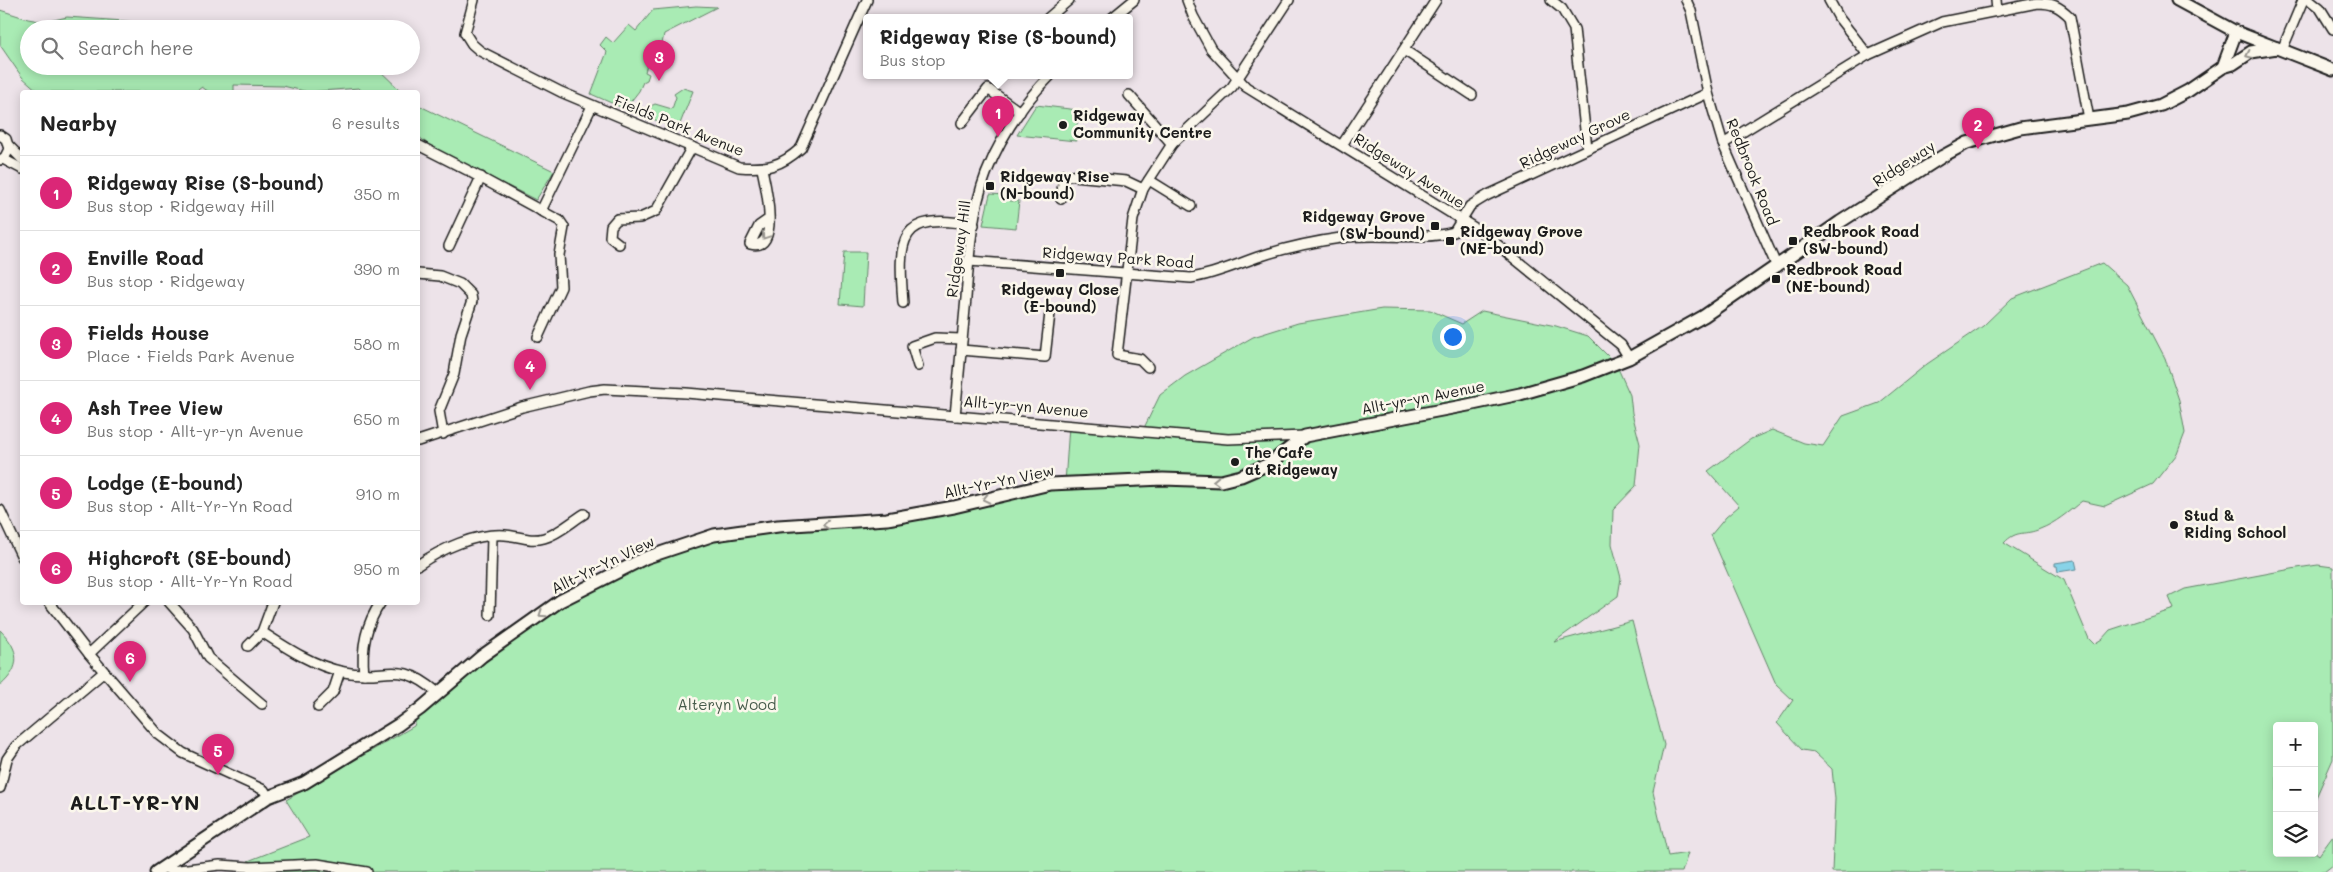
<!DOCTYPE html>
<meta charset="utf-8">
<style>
:root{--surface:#fff;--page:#f2f2f2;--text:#222;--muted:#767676;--line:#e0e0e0;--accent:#db2777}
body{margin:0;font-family:Mali,sans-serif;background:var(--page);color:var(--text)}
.controls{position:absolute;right:15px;bottom:15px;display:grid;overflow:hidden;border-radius:5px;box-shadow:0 2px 12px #0003}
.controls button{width:45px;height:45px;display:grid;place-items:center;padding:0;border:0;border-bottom:1px solid var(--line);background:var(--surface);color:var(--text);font:25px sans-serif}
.you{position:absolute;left:1452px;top:336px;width:18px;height:18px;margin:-12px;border:4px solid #fff;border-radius:50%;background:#1a73e8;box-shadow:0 0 0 8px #1a73e833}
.badge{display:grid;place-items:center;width:32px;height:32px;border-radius:50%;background:var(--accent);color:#fff;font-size:16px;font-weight:700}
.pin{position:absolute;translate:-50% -41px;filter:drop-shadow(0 1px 2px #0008)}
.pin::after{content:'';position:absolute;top:26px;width:18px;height:15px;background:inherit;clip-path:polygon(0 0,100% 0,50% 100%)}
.popup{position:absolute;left:863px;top:14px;width:270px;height:65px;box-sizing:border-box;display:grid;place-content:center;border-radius:5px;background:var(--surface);filter:drop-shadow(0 1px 4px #0005);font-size:16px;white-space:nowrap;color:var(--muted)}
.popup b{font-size:19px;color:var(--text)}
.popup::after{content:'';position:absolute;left:50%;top:100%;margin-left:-10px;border:10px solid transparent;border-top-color:var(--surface)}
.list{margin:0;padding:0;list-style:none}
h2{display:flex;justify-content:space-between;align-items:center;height:65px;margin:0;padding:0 20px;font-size:21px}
h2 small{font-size:16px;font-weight:400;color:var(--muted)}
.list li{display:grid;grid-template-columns:32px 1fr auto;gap:15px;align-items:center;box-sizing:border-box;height:75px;padding:0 20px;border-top:1px solid var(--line)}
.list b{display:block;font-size:19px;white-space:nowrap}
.list p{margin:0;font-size:16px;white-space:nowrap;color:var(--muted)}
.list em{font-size:16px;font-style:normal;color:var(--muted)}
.icon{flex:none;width:28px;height:28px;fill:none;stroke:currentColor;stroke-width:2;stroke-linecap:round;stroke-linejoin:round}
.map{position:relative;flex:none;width:2333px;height:872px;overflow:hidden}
.search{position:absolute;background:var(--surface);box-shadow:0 2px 12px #0003;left:20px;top:20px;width:400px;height:55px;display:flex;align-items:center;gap:12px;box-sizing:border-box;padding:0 18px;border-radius:28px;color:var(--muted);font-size:19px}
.panel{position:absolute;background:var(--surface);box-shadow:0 2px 12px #0003;left:20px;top:90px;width:400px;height:515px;border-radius:5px}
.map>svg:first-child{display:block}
.green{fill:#a9ebb4;stroke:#628468}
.water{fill:#88d3e8;stroke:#5d8a96}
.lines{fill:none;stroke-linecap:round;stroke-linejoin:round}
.street-casing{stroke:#1c1c1c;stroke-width:12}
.secondary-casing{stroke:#1c1c1c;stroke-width:15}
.street{stroke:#fbf7ec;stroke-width:9}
.secondary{stroke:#fbf7ec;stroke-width:11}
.oneway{stroke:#97948e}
.poi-dot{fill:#1c1c1c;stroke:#fbf7ec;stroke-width:2}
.labels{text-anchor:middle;stroke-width:5;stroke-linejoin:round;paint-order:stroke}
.poi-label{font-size:15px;font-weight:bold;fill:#1c1c1c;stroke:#fbf7ec;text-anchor:start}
.street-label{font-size:15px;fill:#1c1c1c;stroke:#fbf7ec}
.park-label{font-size:15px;fill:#465a4a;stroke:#fbf7ec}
.district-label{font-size:20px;font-weight:bold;letter-spacing:1px;fill:#1c1c1c;stroke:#fbf7ec}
</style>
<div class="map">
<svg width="2333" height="872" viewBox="0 0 2333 872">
<rect width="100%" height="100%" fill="#ede3e9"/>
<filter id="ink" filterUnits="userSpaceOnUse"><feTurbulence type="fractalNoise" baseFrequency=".02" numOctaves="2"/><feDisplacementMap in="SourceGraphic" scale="10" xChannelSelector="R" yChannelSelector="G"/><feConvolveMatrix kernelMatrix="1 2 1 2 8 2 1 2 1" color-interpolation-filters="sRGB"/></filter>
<g filter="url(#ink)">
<g class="green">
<polygon points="696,6 717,7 664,34 659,58 654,59 653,62 648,61 645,72 649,74 647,80 643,82 639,91 625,109 591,94 607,52 600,45 606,37 613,43 629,25 636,31 653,10"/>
<polygon points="0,10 28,19 45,22 67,17 153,23 168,29 29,29 29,66 375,66 402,92 363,92 359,88 308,92 283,86 234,85 234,92 209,92 202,87 195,92 39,92 22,77 0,45"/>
<polygon points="683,88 693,91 678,129 640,114 645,109 655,104 672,109 676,97 674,94"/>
<polygon points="418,105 554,171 536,200 434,149 418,136"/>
<polygon points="1036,105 1078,110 1076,141 1017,135"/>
<polygon points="990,194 1005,195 1010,201 1019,201 1016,228 983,225"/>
<polygon points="844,252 866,252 863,306 840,304"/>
<path d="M2102 263 2127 285 2165 358 2179 400 2185 433 2177 454 2153 484 2105 506 2082 501C2068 512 2056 523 2040 529 2025 536 2017 529 2004 543L2064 580 2089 639 2094 644 2102 639 2110 630 2174 609 2169 597 2185 589 2297 568 2318 565 2333 567V759L2314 802V726H2277V853H2314V851L2319 855 2333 836V865L2324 872H1832L1835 799 1832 769 1814 752 1802 750 1777 723 1793 700 1776 684 1711 535 1726 517 1739 506 1708 471 1751 439 1772 430 1804 443 1823 446 1843 416 1879 403 1927 364 1983 326 2012 298Z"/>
<polygon points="1382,309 1430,310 1462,324 1482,311 1556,326 1588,336 1616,364 1630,395 1632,413 1640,444 1636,486 1613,510 1612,544 1621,578 1618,596 1554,642 1632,621 1664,745 1653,792 1668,856 1688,853 1682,872 275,872 248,861 309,837 286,800 414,726 420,709 560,601 645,558 714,535 825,525 1065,483 1069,426 1142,432 1160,395 1185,376 1253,337 1298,323"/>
<path d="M0 630C20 650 22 667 0 686Z"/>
</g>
<polygon class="water" points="2075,560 2077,569 2058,572 2057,566 2055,566 2055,563"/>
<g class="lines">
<g class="street-casing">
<g id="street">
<path d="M474 0 465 33 472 44 480 51 561 92 739 167C767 169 780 167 801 148L867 0"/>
<polyline points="1187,0 1193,16 1211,49 1246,87 1483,233 1621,345 1629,358"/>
<polyline points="1551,0 1562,9 1574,29 1587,148"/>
<polyline points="1686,0 1691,11 1708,93 1723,144 1777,267"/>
<polyline points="1829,0 1839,18 1868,55"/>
<polyline points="1996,0 1997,11"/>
<polyline points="2310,0 2320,8 2333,29"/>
<polyline points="1048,18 1069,0"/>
<polyline points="1112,18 1134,0"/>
<polyline points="1404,50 1472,95"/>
<polyline points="2282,50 2303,0"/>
<polyline points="1129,95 1172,144"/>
<polyline points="962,123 988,89 1020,112"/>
<polyline points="0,135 6,139 9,149 5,157 0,160"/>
<path d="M1723 144 1868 55 1942 22 2037 3C2052 3 2059 6 2070 17L2089 119"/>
<polyline points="8,145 22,159"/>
<polyline points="418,145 467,170"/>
<polyline points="1342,145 1436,0"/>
<polyline points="3,159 22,169"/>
<path d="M762 169C765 183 782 253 750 244L759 226 769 219"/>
<polyline points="472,173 560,221 564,227 559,255 561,287 538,337"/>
<polyline points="1149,180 1191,206"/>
<polyline points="1061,199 1064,175 1126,181 1143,189"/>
<polyline points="541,211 592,106"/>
<polyline points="619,244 610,237 611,226 617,219 640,218 656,211 692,147"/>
<polyline points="449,246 481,177"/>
<path d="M969 261 1191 278C1216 274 1237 264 1261 256 1288 247 1318 241 1347 237 1382 233 1420 241 1454 232L1470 206 1488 195 1708 93"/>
<polyline points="418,274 440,276 460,284 471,295 472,301 461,334 454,374 439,411 443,434"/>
<path d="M903 303C898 238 898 211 974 225"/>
<polyline points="961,350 1045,357 1050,313"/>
<polyline points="918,366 912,346 935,338 962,339"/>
<polyline points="1148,367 1140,359 1117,355 1133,219 1143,189 1172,144 1232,87 1289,0"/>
<path d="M955 416C959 377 962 337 966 298 969 257 971 213 986 174 1000 138 1022 104 1050 76"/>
<polyline points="418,441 522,407 589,391 605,389 686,393 1228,439 1305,436"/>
<polyline points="0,510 22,557"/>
<path d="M418 565C441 549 476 533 505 535 519 536 530 542 544 538 559 534 571 522 584 514"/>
<polyline points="49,602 89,654 158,734 183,753 264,790 268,797"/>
<polyline points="169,602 193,629 208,658 262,704"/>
<path d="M273 602 262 632C288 649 314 666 344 672 388 681 396 657 438 693"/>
<polyline points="490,615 492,536"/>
<polyline points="248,646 262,632"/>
<polyline points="89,654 144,602"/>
<path d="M364 674C361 649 366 624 381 602"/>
<polyline points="318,707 333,692 340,671"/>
<polyline points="0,788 7,759 16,746 104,672"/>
<polyline points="164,867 171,871 220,865 250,867 317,864 367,872"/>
</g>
</g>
<g class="secondary-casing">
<g id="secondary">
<polyline points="2177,0 2236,32 2333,70"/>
<polyline points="2223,67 2236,32"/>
<polyline points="156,872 268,797 304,783 398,725 420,709 482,656 560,601 645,558 714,535 778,526 887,519 954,507 1050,484 1163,479 1221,481 1241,476 1269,464 1305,436 1468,405 1520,394 1583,376 1629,358 1704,316 1840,222 1943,156 1967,143 2020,128 2128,114 2161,105 2188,91 2223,67 2233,64 2251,52 2277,48"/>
</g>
</g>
<use href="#street" class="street"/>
<use href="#secondary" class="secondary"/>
</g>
<defs><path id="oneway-chevron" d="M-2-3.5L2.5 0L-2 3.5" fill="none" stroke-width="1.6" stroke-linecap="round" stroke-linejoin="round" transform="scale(1.25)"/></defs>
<g class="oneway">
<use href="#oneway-chevron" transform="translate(2249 55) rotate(155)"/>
<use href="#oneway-chevron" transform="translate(765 236) rotate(124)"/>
<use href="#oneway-chevron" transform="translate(1216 481) rotate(178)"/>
<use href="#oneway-chevron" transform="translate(986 499) rotate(167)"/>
<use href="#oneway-chevron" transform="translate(826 525) rotate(176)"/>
<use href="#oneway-chevron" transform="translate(542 614) rotate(145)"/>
</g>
</g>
<g class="poi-dot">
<circle cx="1063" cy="125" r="5"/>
<rect x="985" y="181" width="10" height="10" rx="2.5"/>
<rect x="1430" y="221" width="10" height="10" rx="2.5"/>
<rect x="1445" y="236" width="10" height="10" rx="2.5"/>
<rect x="1788" y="236" width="10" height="10" rx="2.5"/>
<rect x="1055" y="268" width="10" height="10" rx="2.5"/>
<rect x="1771" y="274" width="10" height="10" rx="2.5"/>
<circle cx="1235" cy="462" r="5"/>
<circle cx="2174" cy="525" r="5"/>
</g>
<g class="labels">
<g class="poi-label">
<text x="1073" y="121">Ridgeway<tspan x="1073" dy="17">Community Centre</tspan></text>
<text x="1000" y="182">Ridgeway Rise<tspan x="1000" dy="17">(N-bound)</tspan></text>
<text x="1425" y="222" text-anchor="end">Ridgeway Grove<tspan x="1425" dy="17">(SW-bound)</tspan></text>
<text x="1460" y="237">Ridgeway Grove<tspan x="1460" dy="17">(NE-bound)</tspan></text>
<text x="1803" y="237">Redbrook Road<tspan x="1803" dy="17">(SW-bound)</tspan></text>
<text x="1786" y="275">Redbrook Road<tspan x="1786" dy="17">(NE-bound)</tspan></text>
<text x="1060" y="295" text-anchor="middle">Ridgeway Close<tspan x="1060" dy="17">(E-bound)</tspan></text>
<text x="1245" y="458">The Cafe<tspan x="1245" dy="17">at Ridgeway</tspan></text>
<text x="2184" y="521">Stud &amp;<tspan x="2184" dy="17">Riding School</tspan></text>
</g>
<g class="street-label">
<text transform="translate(679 126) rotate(22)" y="5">Fields Park Avenue</text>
<text transform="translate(1575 139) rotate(-25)" y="5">Ridgeway Grove</text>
<text transform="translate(1904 164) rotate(-33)" y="5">Ridgeway</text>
<text transform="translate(1409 171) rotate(32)" y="5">Ridgeway Avenue</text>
<text transform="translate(1752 172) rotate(68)" y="5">Redbrook Road</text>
<text transform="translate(959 249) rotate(-82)" y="5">Ridgeway Hill</text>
<text transform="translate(1118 258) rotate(4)" y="5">Ridgeway Park Road</text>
<text transform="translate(1423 398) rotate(-11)" y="5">Allt-yr-yn Avenue</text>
<text transform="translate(1026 407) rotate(5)" y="5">Allt-yr-yn Avenue</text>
<text transform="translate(999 482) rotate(-12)" y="5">Allt-Yr-Yn View</text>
<text transform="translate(603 565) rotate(-26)" y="5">Allt-Yr-Yn View</text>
</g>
<g class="park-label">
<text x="727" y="710">Alteryn Wood</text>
</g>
<g class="district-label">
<text x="135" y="810">ALLT-YR-YN</text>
</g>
</g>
</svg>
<div class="controls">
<button>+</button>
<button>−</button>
<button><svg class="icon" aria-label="layers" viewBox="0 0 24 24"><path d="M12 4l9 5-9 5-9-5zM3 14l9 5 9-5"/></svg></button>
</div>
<div class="you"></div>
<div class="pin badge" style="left:998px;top:137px">1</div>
<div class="popup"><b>Ridgeway Rise (S-bound)</b>Bus stop</div>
<div class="pin badge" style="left:1978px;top:149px">2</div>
<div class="pin badge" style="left:659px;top:81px">3</div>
<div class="pin badge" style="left:530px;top:390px">4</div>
<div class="pin badge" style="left:218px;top:775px">5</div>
<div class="pin badge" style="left:130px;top:682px">6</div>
<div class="search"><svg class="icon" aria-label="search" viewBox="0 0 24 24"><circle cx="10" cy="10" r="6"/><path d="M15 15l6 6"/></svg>Search here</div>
<section class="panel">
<h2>Nearby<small>6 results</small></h2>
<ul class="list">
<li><span class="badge">1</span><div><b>Ridgeway Rise (S-bound)</b><p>Bus stop · Ridgeway Hill</p></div><em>350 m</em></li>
<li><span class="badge">2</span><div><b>Enville Road</b><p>Bus stop · Ridgeway</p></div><em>390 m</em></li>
<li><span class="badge">3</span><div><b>Fields House</b><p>Place · Fields Park Avenue</p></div><em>580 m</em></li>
<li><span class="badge">4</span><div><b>Ash Tree View</b><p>Bus stop · Allt-yr-yn Avenue</p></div><em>650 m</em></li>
<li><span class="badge">5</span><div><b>Lodge (E-bound)</b><p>Bus stop · Allt-Yr-Yn Road</p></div><em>910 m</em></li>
<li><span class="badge">6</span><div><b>Highcroft (SE-bound)</b><p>Bus stop · Allt-Yr-Yn Road</p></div><em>950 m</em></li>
</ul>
</section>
</div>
